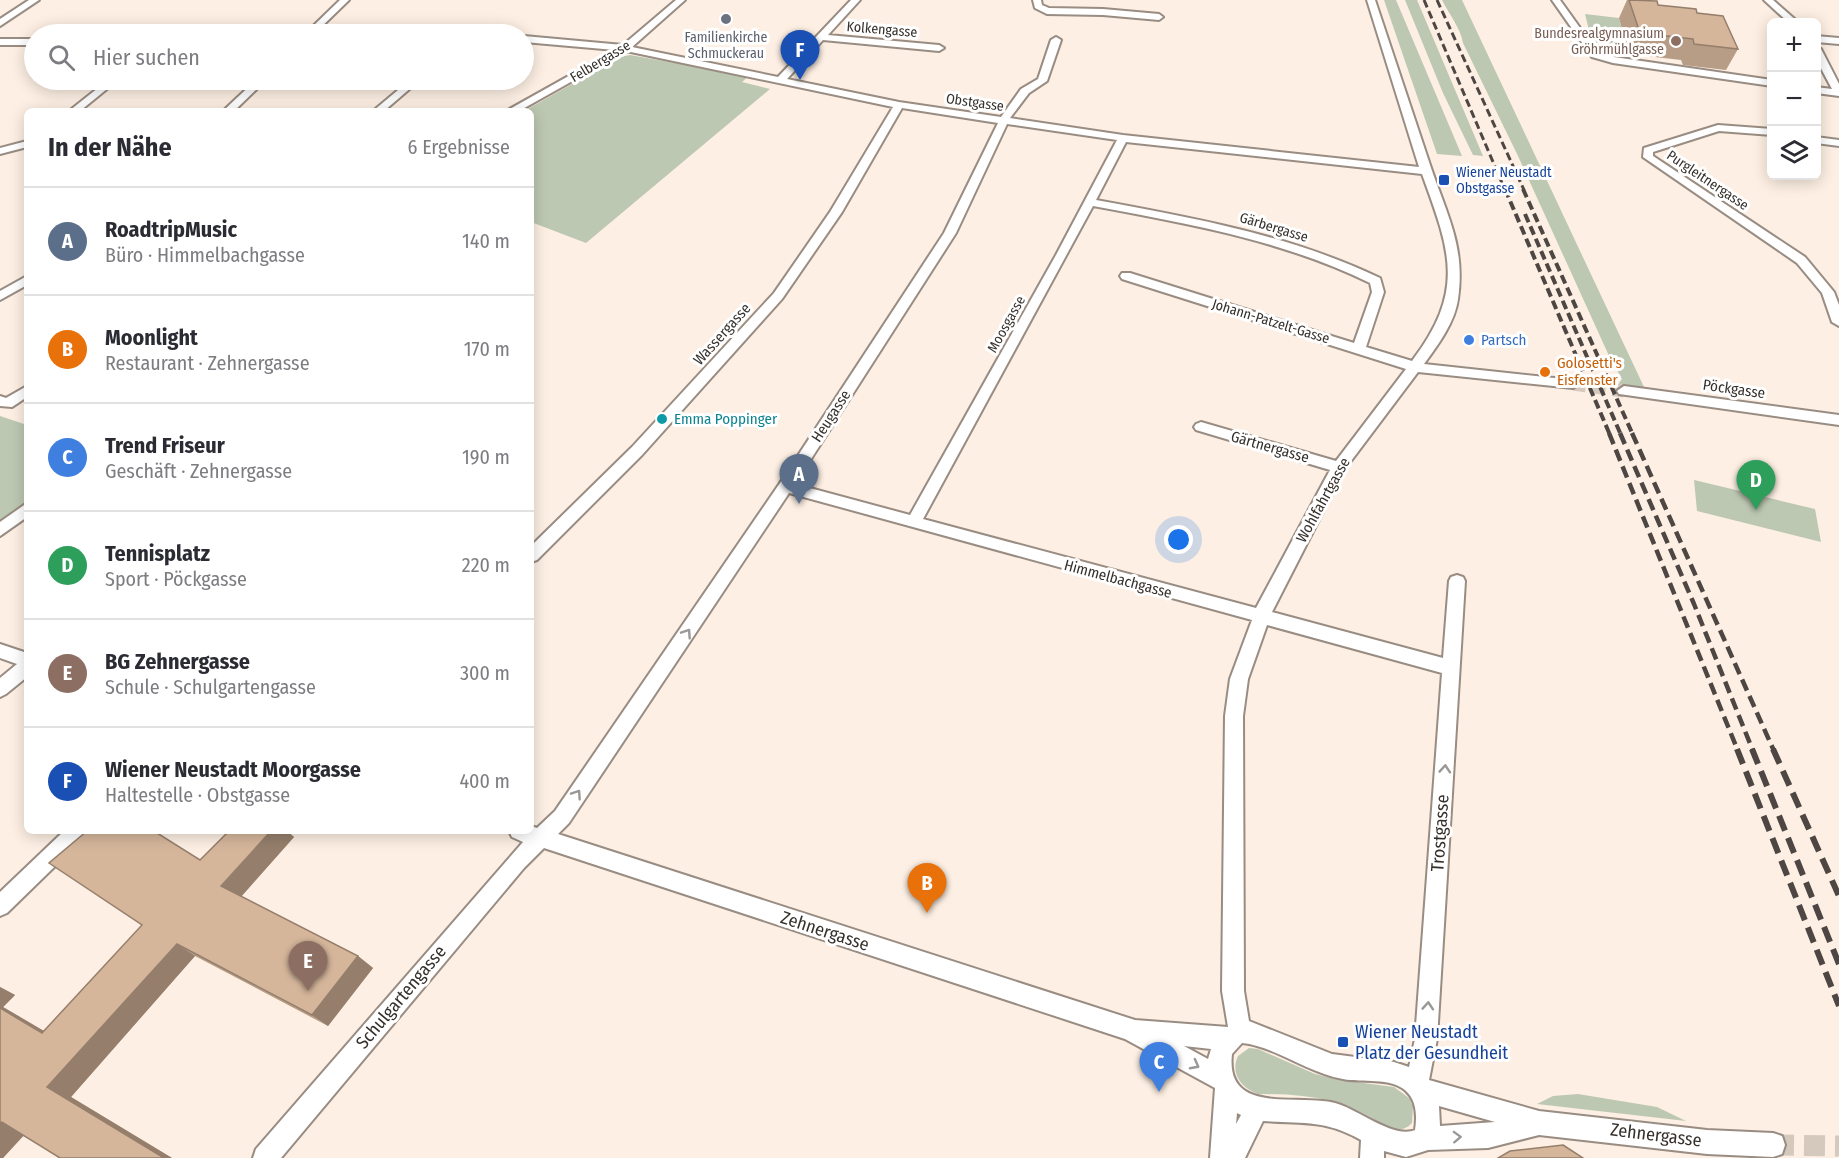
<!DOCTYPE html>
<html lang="de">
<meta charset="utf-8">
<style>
:root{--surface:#fff;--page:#f2f2f3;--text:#2b2b33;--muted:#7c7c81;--line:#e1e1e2;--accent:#2e6c59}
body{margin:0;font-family:"Fira Sans Condensed",sans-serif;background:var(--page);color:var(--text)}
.controls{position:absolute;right:18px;top:18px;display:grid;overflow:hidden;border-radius:9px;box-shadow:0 3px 15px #0003}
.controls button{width:54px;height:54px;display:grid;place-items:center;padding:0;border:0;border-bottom:2px solid var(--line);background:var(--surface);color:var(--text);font:30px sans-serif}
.you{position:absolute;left:1179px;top:540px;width:21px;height:21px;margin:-15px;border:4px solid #fff;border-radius:50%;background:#1a73e8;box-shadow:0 0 0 9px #1a73e833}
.badge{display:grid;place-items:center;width:39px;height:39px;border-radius:50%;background:var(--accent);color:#fff;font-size:20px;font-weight:700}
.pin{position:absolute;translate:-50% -50px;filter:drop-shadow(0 2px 3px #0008)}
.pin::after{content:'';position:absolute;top:32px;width:21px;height:18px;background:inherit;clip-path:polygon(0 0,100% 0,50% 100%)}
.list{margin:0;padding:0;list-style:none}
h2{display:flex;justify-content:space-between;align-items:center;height:78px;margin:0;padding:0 24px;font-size:26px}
h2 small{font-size:20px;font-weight:400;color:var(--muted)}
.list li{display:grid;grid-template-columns:39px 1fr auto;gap:18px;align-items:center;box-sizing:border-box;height:108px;padding:0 24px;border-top:2px solid var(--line)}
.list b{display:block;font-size:22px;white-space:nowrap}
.list p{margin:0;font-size:20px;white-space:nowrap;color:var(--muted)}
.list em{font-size:20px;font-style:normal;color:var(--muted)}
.icon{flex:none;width:33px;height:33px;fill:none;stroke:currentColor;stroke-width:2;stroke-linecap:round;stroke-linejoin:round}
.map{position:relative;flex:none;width:1839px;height:1158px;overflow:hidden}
.search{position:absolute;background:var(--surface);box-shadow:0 3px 15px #0003;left:24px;top:24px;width:510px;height:66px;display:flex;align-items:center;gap:15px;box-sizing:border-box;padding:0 21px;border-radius:33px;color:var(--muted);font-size:22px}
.panel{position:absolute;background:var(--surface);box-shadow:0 3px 15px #0003;left:24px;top:108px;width:510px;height:726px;border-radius:9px}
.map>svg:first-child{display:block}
.green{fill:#bdc8b2}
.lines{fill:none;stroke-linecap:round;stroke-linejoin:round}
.minor-tunnel-far1{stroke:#d5c9be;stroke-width:13;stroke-dasharray:13 7;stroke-linecap:butt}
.minor-tunnel{stroke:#d5c9be;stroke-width:21;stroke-dasharray:21 10;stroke-linecap:butt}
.minor-casing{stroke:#998c82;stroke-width:4}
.minor{fill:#fff;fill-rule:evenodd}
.rail-far3{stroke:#4d4642;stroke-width:3;stroke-dasharray:8 4;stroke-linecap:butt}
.rail-far2{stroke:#4d4642;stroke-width:4;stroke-dasharray:9 4.5;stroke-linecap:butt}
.rail-far1{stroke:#4d4642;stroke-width:4.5;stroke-dasharray:12 6;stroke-linecap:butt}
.rail{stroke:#4d4642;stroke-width:6;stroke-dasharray:16 8;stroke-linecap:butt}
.wall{fill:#b79d85}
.shaded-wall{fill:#957f6c}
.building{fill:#d5b69b;stroke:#957f6c;stroke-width:1.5}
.oneway{stroke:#9a9896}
.worship-dot{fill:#6b7280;stroke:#fff;stroke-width:2}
.education-dot{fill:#8d6e63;stroke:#fff;stroke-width:2}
.transit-dot{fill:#1a4fb4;stroke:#fff;stroke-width:2}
.shop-dot{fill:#3f7fe0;stroke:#fff;stroke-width:2}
.food-dot{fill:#e8710a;stroke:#fff;stroke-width:2}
.culture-dot{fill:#0f9aa8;stroke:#fff;stroke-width:2}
.labels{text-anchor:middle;stroke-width:6;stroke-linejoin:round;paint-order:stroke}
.far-street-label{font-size:14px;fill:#35302c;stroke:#fff}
.far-education-label{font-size:14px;fill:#785e54;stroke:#fff;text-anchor:end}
.far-worship-label{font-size:14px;fill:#5b616d;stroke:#fff}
.far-transit-label{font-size:14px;fill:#164399;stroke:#fff;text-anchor:start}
.street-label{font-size:15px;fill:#35302c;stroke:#fff}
.shop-label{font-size:15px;fill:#366cbe;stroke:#fff;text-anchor:start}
.food-label{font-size:15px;fill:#c56008;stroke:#fff;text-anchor:start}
.culture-label{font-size:15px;fill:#0d838f;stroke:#fff;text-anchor:start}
.near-street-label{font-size:18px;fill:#35302c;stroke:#fff}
.near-transit-label{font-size:18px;fill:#164399;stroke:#fff;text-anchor:start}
</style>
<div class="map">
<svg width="1839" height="1158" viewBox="0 0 1839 1158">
<rect width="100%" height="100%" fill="#fdefe3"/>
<g class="green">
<polygon points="1384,0 1396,0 1462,156 1437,154"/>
<polygon points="1405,0 1417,0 1483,156 1473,155 1443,93"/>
<path d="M1442 0H1462L1644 387H1621L1619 383 1622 379 1610 358 1518 156 1463 43C1461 29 1449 14 1442 0Z"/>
<polygon points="1585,14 1619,18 1627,46 1592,42"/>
<polygon points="630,55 749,76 742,82 770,89 586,243 531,222 531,111 524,111 620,57"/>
<polygon points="0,416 27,425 27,501 0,521"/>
<polygon points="1694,480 1815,509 1821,542 1697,511"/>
<path d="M1249 1048 1258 1049 1315 1074 1340 1080 1394 1087 1409 1098 1413 1107 1412 1123C1405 1130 1400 1130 1390 1129 1346 1099 1310 1094 1258 1094 1241 1088 1230 1073 1238 1056Z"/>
<polygon points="1578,1094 1657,1107 1686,1121 1537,1104 1553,1096"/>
</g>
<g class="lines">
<polyline class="minor-tunnel-far1" points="1573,384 1624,391"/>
<polyline class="minor-tunnel" points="1773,1145 1839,1146"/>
<g class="minor-casing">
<g id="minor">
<polygon points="29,0 39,0 0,26 0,19"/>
<polygon points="340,0 349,0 314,34 305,34"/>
<path d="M676 0H685L632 47 778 77 851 0H860L828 35 939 45 944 48 939 51 823 40 787 79 899 102 1001 117 1021 89 1038 79 1051 40 1056 37 1061 40 1047 81 1029 93 1010 118 1123 135 1419 167 1367 0H1375C1393 54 1411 108 1429 162 1445 211 1466 245 1458 299 1455 322 1438 345 1424 364L1573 380 1580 384 1573 388 1418 372 1345 469 1272 612 1443 658 1449 581 1451 577 1457 575 1463 577 1465 581 1437 1039 1429 1080 1539 1111 1707 1130 1773 1133 1782 1136 1785 1145 1782 1154 1773 1157 1707 1154 1539 1135 1488 1148 1428 1150 1406 1157 1384 1151V1158H1360L1361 1140C1324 1119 1302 1124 1263 1121L1245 1158H1210L1215 1088 1125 1039 544 848 524 868 281 1158H253L256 1149 523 842 512 837 509 831H531V826L537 828 555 811 780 483 944 233 998 123 902 108 842 212 782 299 642 455 537 560 531 562V546L632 447 774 293 830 212 893 107 626 51 519 111H506L615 50 524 42V36L623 45ZM1007 124 1117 140 1056 255 910 515 795 484 956 233ZM1126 142 1422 174C1450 251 1466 290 1412 361L1366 347 1384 292 1380 278C1290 235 1194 218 1096 200ZM1093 206C1189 224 1282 240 1370 283L1372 292 1354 343 1130 273H1122L1120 276 1122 279 1406 369 1336 461 1201 422 1196 424 1194 427 1196 430 1330 470 1256 608 923 519ZM789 493 1252 620 1230 679 1225 716 1222 991 1228 1027 1135 1020 558 834 569 823ZM1267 625 1442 673 1415 1039 1409 1067 1394 1062 1332 1054 1249 1021 1244 991 1243 716 1248 679ZM1242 1043C1274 1046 1308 1073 1343 1079 1362 1083 1391 1077 1406 1091 1417 1101 1417 1117 1415 1130 1393 1139 1358 1109 1335 1103 1297 1093 1225 1116 1232 1054ZM1184 1046 1211 1049 1208 1059ZM1439 1106 1495 1122 1440 1126ZM1237 1113 1241 1115 1236 1124Z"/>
<polygon points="1033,0 1041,0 1042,5 1049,8 1103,9 1159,14 1163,17 1159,20 1103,15 1047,14 1035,8"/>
<polygon points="1552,0 1560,0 1598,53 1614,57 1772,80 1772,86 1613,63 1592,57"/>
<polygon points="1764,0 1773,0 1798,22 1788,22"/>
<polygon points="440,31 473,31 478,34 435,34"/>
<polygon points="1816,36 1839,38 1839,44 1816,42"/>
<rect x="0" y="39" width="34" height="6"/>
<polygon points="1816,46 1821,49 1839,84 1839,96 1816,93 1816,87 1832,89 1816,59"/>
<polygon points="108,80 118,80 80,111 69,111"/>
<polygon points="256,80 266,80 234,111 223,111"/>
<polygon points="410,80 420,80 384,111 373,111"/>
<polygon points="1718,125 1772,129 1772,135 1719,131 1653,152 1653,156 1805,257 1834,292 1839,305 1839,326 1832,322 1822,293 1797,263 1643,157 1644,148"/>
<polygon points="1816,137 1839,140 1839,146 1816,143"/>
<polygon points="27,141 27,147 0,154 0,148"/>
<polygon points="27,276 27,285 0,300 0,291"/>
<polygon points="27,386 27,397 12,407 0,406 0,396 6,398"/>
<polygon points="1624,386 1839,415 1839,425 1619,394 1617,391"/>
<polygon points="27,503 27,517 0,536 0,522"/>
<polygon points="0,644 27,653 27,677 6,694 0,697 0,678 17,664 0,658"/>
<polygon points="64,831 88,831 85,837 7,913 0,916 0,892"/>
</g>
</g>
<use href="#minor" class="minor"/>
<g class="rail-far3">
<polyline points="1424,0 1505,190"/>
<polyline points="1437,0 1524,190"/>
</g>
<g class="rail-far2">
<polyline points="1505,189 1610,435"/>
<polyline points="1523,189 1633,435"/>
<polyline points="1525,214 1621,435"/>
</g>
<g class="rail-far1">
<polyline points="1609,433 1738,751"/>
<polyline points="1620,433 1694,604 1753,751"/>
<polyline points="1632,433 1774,751"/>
</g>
<g class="rail">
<polyline points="1737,749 1839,1006"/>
<polyline points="1752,749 1839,964"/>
<polyline points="1773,749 1839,896"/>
</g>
</g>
<g class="wall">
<polygon points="1627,0 1650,0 1658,5 1697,13 1738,49 1726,70 1683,65 1681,60 1629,54 1619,18"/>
<polygon points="229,831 287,831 294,837 241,897 358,956 373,968 328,1026 195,956 71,1097 172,1158 60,1158 23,1135 3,1158 0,1158 0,987 15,995 3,1007 44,1031 142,925 200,860"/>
</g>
<g class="shaded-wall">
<polygon points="271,831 287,831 294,837 238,900 221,886"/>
<polygon points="177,944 195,956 71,1097 172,1158 164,1158 47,1087"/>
<polygon points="358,956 373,968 328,1026 312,1015"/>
<polygon points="0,987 15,995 3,1007 66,1044 42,1033 0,1008"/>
<polygon points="2,1122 28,1131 3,1158 0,1158 0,1123"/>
</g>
<g class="building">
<polygon points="1629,0 1657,1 1658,5 1696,9 1697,13 1723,16 1738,49 1694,44 1693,39 1640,33"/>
<polygon points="87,831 154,831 200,860 229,831 271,831 221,886 358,956 312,1015 177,944 47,1087 164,1158 60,1158 2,1122 0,1123 0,1008 42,1033 142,925 49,863"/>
<polygon points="1563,1145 1583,1158 1498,1158 1510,1151"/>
</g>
<defs><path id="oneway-chevron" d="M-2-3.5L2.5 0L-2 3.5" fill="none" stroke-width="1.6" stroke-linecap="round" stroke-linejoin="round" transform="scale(1.5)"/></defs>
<g class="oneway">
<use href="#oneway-chevron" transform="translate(687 633) rotate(-56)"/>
<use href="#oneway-chevron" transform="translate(1445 769) rotate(-86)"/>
<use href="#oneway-chevron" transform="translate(577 794) rotate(-56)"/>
<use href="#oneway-chevron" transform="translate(1428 1006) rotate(-86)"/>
<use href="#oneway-chevron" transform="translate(1195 1065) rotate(28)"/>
<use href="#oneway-chevron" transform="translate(1457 1137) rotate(-2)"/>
</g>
<circle class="worship-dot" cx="726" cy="19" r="6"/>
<circle class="education-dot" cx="1676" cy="41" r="6"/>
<g class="transit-dot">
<rect x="1438" y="174" width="12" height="12" rx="3"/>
<rect x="1337" y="1036" width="12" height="12" rx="3"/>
</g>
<circle class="shop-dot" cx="1469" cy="340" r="6"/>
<circle class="food-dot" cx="1545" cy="372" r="6"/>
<circle class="culture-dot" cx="662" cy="419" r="6"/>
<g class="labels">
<g class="far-street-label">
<text transform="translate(882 29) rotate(5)" y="5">Kolkengasse</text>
<text transform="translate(600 61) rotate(-31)" y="5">Felbergasse</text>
<text transform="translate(975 102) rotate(8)" y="5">Obstgasse</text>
<text transform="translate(1708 180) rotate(34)" y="5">Purgleitnergasse</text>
<text transform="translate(1274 227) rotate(17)" y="5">Gärbergasse</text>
<text transform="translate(1271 321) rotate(17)" y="5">Johann-Patzelt-Gasse</text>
<text transform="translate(1006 324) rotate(-61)" y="5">Moosgasse</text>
</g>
<g class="far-education-label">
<text x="1664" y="38">Bundesrealgymnasium<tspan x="1664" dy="16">Gröhrmühlgasse</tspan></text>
</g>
<g class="far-worship-label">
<text x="726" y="42">Familienkirche<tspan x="726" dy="16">Schmuckerau</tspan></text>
</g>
<g class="far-transit-label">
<text x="1456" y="177">Wiener Neustadt<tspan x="1456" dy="16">Obstgasse</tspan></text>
</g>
<g class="street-label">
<text transform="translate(722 334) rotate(-48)" y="5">Wassergasse</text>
<text transform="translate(1734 389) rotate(8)" y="5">Pöckgasse</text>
<text transform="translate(831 416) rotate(-57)" y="5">Heugasse</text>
<text transform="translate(1270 447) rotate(16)" y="5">Gärtnergasse</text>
<text transform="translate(1323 500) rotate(-61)" y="5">Wohlfahrtgasse</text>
<text transform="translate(1118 579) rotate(15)" y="5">Himmelbachgasse</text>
</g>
<g class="shop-label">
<text x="1481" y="345">Partsch</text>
</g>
<g class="food-label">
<text x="1557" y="368">Golosetti's<tspan x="1557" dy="17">Eisfenster</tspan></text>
</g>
<g class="culture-label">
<text x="674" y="424">Emma Poppinger</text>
</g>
<g class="near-street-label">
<text transform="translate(1440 833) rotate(-86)" y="6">Trostgasse</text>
<text transform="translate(825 931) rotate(18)" y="6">Zehnergasse</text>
<text transform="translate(401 997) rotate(-50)" y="6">Schulgartengasse</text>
<text transform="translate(1656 1135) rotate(7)" y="6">Zehnergasse</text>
</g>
<g class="near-transit-label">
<text x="1355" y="1038">Wiener Neustadt<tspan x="1355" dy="21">Platz der Gesundheit</tspan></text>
</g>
</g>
</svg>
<div class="controls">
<button>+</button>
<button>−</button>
<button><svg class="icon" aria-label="layers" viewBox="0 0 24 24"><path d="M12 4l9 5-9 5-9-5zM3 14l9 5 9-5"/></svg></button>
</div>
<div class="you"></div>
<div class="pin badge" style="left:799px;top:504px;background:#5c6f8a">A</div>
<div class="pin badge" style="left:927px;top:913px;background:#e8710a">B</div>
<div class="pin badge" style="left:1159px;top:1092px;background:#3f7fe0">C</div>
<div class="pin badge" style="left:1756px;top:510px;background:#2e9e5b">D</div>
<div class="pin badge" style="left:308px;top:991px;background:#8d6e63">E</div>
<div class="pin badge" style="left:800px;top:80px;background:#1a4fb4">F</div>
<div class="search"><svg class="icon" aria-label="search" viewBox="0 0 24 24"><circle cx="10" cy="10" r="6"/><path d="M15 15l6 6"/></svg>Hier suchen</div>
<section class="panel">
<h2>In der Nähe<small>6 Ergebnisse</small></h2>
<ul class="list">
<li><span class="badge" style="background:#5c6f8a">A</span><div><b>RoadtripMusic</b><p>Büro · Himmelbachgasse</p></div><em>140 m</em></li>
<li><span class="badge" style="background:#e8710a">B</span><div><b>Moonlight</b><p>Restaurant · Zehnergasse</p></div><em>170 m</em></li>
<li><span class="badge" style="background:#3f7fe0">C</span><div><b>Trend Friseur</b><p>Geschäft · Zehnergasse</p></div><em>190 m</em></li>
<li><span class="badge" style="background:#2e9e5b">D</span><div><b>Tennisplatz</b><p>Sport · Pöckgasse</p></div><em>220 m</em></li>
<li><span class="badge" style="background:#8d6e63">E</span><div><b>BG Zehnergasse</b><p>Schule · Schulgartengasse</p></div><em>300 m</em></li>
<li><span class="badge" style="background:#1a4fb4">F</span><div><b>Wiener Neustadt Moorgasse</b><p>Haltestelle · Obstgasse</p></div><em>400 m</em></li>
</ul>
</section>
</div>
